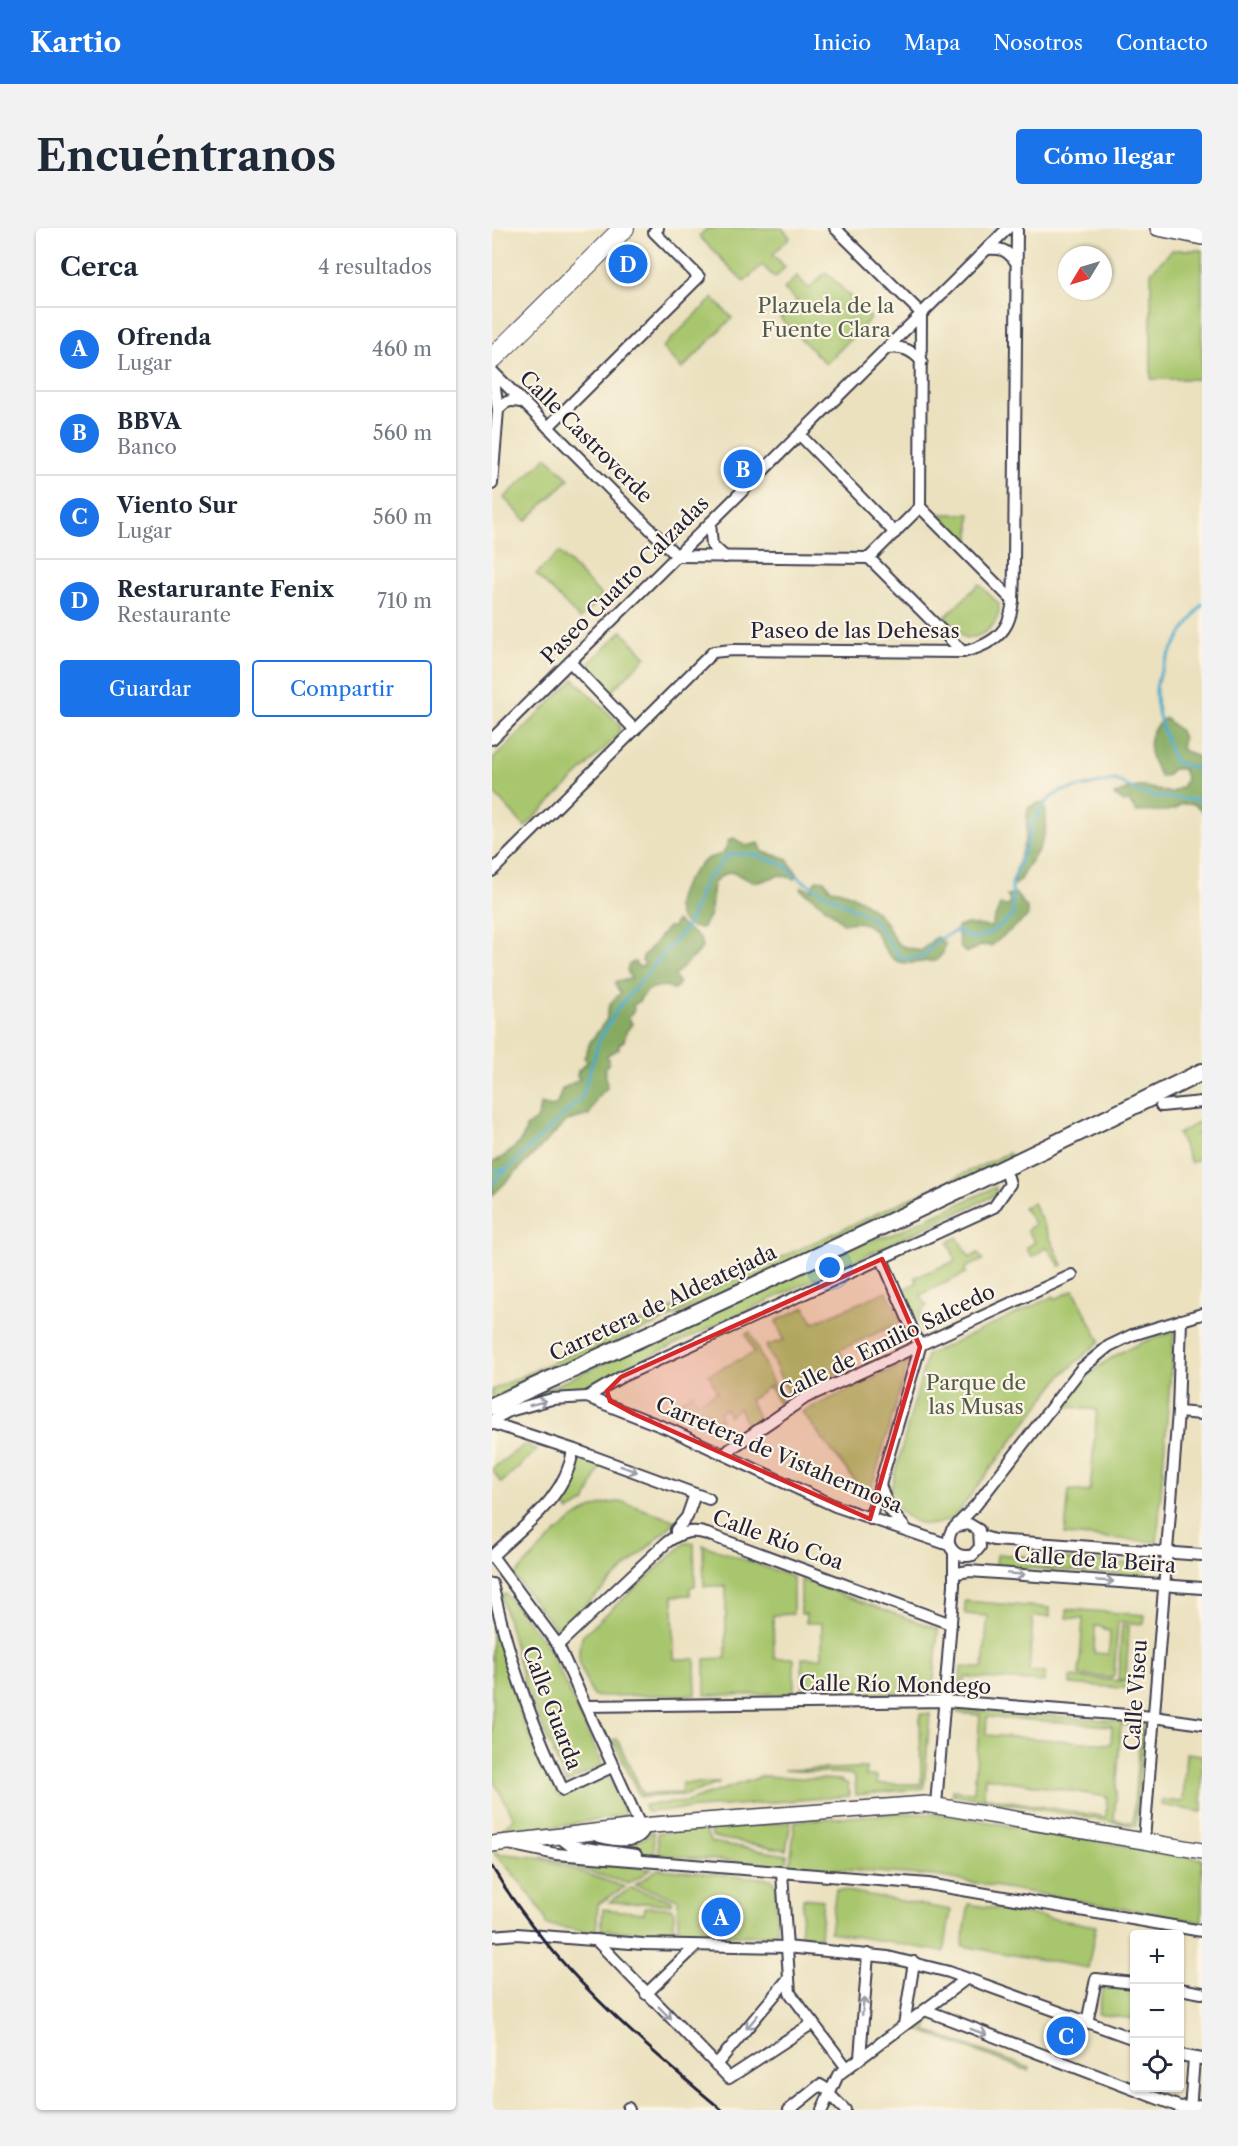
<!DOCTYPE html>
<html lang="es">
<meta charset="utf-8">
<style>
:root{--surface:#fff;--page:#f2f2f3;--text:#1f2937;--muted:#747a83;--line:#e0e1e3;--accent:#1a73e8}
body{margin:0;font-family:"Libre Caslon Text",serif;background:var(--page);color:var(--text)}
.controls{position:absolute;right:18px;bottom:18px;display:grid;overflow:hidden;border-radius:6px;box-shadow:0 2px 4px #0004}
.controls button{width:54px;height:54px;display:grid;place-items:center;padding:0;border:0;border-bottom:2px solid var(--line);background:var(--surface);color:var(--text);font:30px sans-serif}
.compass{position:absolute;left:566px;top:18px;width:54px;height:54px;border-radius:50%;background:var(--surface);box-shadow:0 2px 4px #0004;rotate:232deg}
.you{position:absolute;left:338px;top:1040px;width:21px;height:21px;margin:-15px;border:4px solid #fff;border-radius:50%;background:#1a73e8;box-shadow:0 0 0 9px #1a73e833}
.badge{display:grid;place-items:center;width:39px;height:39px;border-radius:50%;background:var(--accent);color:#fff;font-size:20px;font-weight:700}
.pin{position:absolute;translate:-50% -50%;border:3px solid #fff;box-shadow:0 2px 6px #0006}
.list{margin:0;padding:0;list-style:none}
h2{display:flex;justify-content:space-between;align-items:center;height:78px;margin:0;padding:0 24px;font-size:26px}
h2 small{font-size:20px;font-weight:400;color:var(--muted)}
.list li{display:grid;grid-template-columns:39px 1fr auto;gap:18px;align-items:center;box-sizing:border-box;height:84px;padding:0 24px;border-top:2px solid var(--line)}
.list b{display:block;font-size:22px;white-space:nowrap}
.list p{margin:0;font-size:20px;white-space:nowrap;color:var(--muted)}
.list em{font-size:20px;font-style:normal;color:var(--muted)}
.actions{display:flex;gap:12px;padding:18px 24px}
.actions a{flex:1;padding:14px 0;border:2px solid var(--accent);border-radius:6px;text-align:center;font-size:21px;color:var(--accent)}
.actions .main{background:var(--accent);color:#fff}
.icon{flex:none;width:33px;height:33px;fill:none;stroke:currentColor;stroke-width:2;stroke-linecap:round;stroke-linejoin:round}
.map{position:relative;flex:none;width:710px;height:1882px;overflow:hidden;border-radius:6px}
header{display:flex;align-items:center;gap:36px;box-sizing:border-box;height:84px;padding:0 30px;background:var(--accent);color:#fff}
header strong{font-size:28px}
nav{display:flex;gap:33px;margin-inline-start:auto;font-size:21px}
.intro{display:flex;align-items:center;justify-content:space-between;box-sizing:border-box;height:144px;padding:0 36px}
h1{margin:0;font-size:42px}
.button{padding:15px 27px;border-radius:6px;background:var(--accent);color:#fff;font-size:21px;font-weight:700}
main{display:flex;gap:36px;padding:0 36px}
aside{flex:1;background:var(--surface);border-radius:6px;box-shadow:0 2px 4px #0004}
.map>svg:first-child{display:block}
.green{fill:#a8c66d;stroke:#657454;stroke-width:1.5;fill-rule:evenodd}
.forest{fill:#86ab60;stroke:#54664e;stroke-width:1.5}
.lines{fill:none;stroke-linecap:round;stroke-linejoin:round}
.stream{stroke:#4caacb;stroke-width:3}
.street-casing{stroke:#403f4f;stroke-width:14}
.secondary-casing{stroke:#403f4f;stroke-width:18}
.primary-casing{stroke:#403f4f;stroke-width:20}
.highway-casing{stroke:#403f4f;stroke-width:22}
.street{stroke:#fff;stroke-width:10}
.secondary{stroke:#fff;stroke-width:15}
.primary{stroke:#fff;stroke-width:16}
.highway{stroke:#fff;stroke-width:20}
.rail{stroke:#22223b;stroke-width:3}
.oneway{stroke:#9c9ca7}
.marked{fill:#d62828;fill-opacity:0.2;stroke:#d62828;stroke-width:4.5;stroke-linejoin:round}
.labels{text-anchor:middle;stroke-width:4.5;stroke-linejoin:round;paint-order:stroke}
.park-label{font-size:21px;fill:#515b4c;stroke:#fcf5e5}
.street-label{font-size:21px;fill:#22223b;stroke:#fcf5e5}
</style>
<header>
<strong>Kartio</strong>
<nav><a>Inicio</a><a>Mapa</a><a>Nosotros</a><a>Contacto</a></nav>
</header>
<div class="intro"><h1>Encuéntranos</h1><a class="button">Cómo llegar</a></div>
<main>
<aside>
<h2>Cerca<small>4 resultados</small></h2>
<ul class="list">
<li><span class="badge">A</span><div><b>Ofrenda</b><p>Lugar</p></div><em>460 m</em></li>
<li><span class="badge">B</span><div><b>BBVA</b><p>Banco</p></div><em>560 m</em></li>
<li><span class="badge">C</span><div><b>Viento Sur</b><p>Lugar</p></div><em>560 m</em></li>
<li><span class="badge">D</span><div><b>Restarurante Fenix</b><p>Restaurante</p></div><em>710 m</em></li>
</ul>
<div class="actions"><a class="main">Guardar</a><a>Compartir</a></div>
</aside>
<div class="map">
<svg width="710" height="1882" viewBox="0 0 710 1882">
<rect width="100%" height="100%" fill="#fcf5e5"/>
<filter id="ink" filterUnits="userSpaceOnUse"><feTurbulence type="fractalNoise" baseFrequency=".0167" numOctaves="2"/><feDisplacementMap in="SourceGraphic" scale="12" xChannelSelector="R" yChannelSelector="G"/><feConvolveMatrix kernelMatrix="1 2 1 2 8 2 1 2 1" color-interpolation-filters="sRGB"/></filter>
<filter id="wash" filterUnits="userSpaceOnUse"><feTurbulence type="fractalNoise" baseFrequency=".008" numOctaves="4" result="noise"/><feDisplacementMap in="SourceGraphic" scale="24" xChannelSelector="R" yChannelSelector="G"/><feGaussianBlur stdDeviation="1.35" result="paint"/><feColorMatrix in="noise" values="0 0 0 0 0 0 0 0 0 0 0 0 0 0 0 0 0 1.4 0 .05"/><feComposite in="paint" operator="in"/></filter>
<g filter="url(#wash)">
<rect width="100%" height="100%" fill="#ebe1bf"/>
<g class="green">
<polygon points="216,0 290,0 298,9 281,26 293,39 283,50 270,37 252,54 207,8"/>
<polygon points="680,22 710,22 710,151 659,151 659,44"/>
<polygon points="334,44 379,90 334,136 288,90 305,73 292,61 305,48 317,61"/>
<polygon points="221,70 240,90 190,141 170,120"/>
<polygon points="55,229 77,251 34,293 12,270"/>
<polygon points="447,286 478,286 478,318"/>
<polygon points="67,324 111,369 88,391 44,346"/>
<path d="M487 356 507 376C509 396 493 408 474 411L453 389Z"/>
<polygon points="130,403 154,429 118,465 93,439"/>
<polygon points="82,451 128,497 127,506 33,599 0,563 0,532"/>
<polygon points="710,892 710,903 703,907 707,913 710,912 710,929 699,935 686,906"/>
<polygon points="517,925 521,932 0,1171 0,1162"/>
<polygon points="504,959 504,965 497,970 81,1164 19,1178 374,1013 399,1007"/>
<polygon points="541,975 571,1037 568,1038 555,1019 540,1029 534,1020 543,1014 535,1002 543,996 531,979"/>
<polygon points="465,1009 478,1030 486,1025 491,1032 473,1040 474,1045 428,1067 435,1078 428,1084 439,1102 432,1105 412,1061 425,1055 423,1049 464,1033 456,1014"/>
<path d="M582 1062 608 1113 570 1147 463 1288C436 1306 408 1293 398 1264L435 1127 562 1068 563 1071Z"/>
<polygon points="395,1063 409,1094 347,1122 356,1140 297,1168 274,1118 292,1112 284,1093 313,1079 321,1095"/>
<polygon points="258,1104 289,1174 286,1176 278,1158 258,1172 266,1190 255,1198 247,1180 237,1188 234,1181 227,1184 229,1191 223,1193 219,1185 214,1187 210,1180 204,1183 200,1175 192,1179 189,1171 201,1165 205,1174 225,1164 217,1146 262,1125 254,1106"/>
<path d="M682 1104 665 1314 573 1307 577 1262 598 1264 605 1182 571 1178C603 1134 630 1119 682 1104Z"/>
<polygon points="416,1134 381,1255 376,1270 310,1184"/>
<polygon points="33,1216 45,1222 9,1255 0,1241"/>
<polygon points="87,1226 110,1234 93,1275 77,1283 66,1271 74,1261"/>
<path d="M131 1274 184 1293 70 1399 63 1400 22 1348C53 1318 85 1273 131 1274Z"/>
<path d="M193 1315H202L203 1358 198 1359V1367L181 1368 182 1431H203L204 1467 101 1468C91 1446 81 1430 91 1407Z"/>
<polygon points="211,1317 301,1349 301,1386 281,1387 282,1430 302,1430 302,1466 213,1467 213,1431 234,1430 234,1358 212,1358"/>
<polygon points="505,1326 655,1337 654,1348 504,1338"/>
<polygon points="309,1352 446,1401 441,1465 311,1466 310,1430 330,1430 330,1395 314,1395 314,1386 309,1386"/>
<polygon points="14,1366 56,1419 111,1537 74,1555 33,1458 9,1368"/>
<polygon points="473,1373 558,1380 558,1389 541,1388 537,1443 553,1445 552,1454 473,1449 471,1464 467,1464 469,1439 491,1440 496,1388 473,1386"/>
<path d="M575 1381 653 1387 652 1396 626 1394 622 1447 619 1450 587 1447 591 1391 575 1390ZM603 1398 612 1399V1402L618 1403 617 1426 602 1425Z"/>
<polygon points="0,1386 32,1495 67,1569 116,1547 134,1587 1,1609 22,1590 0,1550"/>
<polygon points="630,1397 637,1398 634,1452 626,1451"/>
<polygon points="578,1449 642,1454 642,1461 578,1456"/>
<path d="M466 1481 652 1495 644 1598 460 1566V1562L482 1564 488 1487 466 1485ZM495 1489 620 1498 619 1516 494 1507ZM629 1497 648 1499 641 1594 622 1592ZM493 1549 615 1569 614 1589 492 1569Z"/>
<polygon points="428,1486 438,1486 432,1560 364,1567 363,1550 358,1546 291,1542 374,1540 374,1548 385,1548 385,1556 429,1556"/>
<polygon points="125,1511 151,1566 189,1565 190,1555 228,1555 194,1567 148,1569 121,1512"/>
<polygon points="694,1525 710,1527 710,1584 669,1577 670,1572 691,1574"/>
<polygon points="271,1548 348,1552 356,1556 357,1568 155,1584 152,1577 194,1574"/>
<polygon points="412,1585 456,1587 710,1631 710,1694 443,1648 298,1638 303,1593"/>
<polygon points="299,1594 294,1622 231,1611 221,1609 217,1601"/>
<polygon points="212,1601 219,1614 295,1627 294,1638 167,1627 165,1605"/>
<polygon points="161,1603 163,1627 83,1614 151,1611"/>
<path d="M2 1625 43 1629 133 1659 106 1676 104 1705 54 1697C53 1679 15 1639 2 1625Z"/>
<polygon points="49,1629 159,1641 137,1656"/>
<polygon points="166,1641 280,1651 284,1655 285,1711 281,1712 281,1708 186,1706 186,1671 143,1657"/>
<polygon points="139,1660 179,1672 181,1674 178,1676 117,1674"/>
<polygon points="344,1661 459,1682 452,1724 338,1704"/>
<polygon points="311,1670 331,1672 328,1709 308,1707"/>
<polygon points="477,1676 604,1698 596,1740 470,1718"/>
<polygon points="153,1679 179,1680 182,1684 182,1706 109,1702 111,1681 152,1685"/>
<polygon points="611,1757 642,1762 642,1791 606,1786"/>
<polygon points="438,1792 435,1803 538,1840 537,1843 421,1800"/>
</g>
<g class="forest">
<path d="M673 490 688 503 691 510 689 521 710 531V583L702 576H689L684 581 675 583 644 584 637 573 632 574 622 567C649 554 652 559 679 565L691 558 694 550 691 541H680L676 547 669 549C656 529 650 506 673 490Z"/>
<path d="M546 575H552C558 600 551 618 536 637 531 644 530 652 523 657 521 639 531 626 534 608 536 598 533 590 537 579Z"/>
<path d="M242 610 254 618 267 615 271 624 294 630 306 647 303 651 288 647C257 657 270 657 239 644 211 653 224 667 218 685 217 690 213 694 211 699 205 702 200 700 194 696 170 679 200 639 217 630 221 628 227 628 231 625 234 622 235 616 237 612Z"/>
<path d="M324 652H332L339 661C358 662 383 680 394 695 399 703 401 714 410 718 416 720 423 721 429 723L444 709 453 715 451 725 444 733C432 732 415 738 405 733 383 722 391 686 351 696 346 688 318 667 309 662L310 659 319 662Z"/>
<polygon points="523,665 535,680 536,688 499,718 491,717 474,725 468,719 465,699 475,696 499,699 508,677 516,678 518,673 515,668"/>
<path d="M184 693 208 710 210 720 182 748 187 755 185 759 181 761C174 755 156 760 151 767 147 772 148 775 141 777L142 782 137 789 140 796 134 804 132 813 127 816V821L115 827 117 835 113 840 115 860 105 870 97 887 75 893 0 968V935C12 929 34 914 34 899L46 890 48 876 60 879 65 876 70 861 88 851 85 848 86 843 96 833 92 830 98 814 115 791C114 780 119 772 129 765L123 757 125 753 139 751 135 742 137 736 143 734 145 738 150 739 153 735 150 733 151 729 176 699H181Z"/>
</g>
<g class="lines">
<g class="stream">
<path d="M710 376C697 396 665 438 664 462 663 486 675 512 682 534L710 542"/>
<polyline points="0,944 14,941"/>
<polyline points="0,956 90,869 106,815 126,780 196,697 212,655 237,626 260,626 290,636 314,655 381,691 409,731 431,729 445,712 464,703 483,711 499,704 521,688 520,655 538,607 539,596 557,571 569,563 624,552 646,564 665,569 710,572"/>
</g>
</g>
</g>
<g filter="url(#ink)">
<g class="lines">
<g class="street-casing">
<g id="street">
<path d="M495 21C510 20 515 22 524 34"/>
<path d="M395 120C411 118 419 122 430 133"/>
<polyline points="0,143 185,328"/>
<polyline points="1,145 6,182"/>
<polyline points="56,199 207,49 162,4 166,0"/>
<polyline points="308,207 403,305"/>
<path d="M0 256 6 182C14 171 20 172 33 175"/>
<polyline points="428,279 521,373"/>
<polyline points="218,295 220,317 233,329"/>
<polyline points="185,328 377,330 428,279 429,85 343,0"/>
<polyline points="377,330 471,424"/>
<polyline points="78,434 143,502"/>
<polyline points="0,511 516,0"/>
<path d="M0 643 221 424 240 422 471 424C525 411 521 383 522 335L525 0"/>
<polyline points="669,878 710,874"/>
<polyline points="95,1169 129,1149 502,979 518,956 516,949"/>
<polyline points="686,1184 710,1186"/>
<polyline points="0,1192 17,1183 60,1171 95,1169 179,1202 343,1278 457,1317"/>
<polyline points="0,1195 89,1224 217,1271"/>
<polyline points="234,1227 237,1222 313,1170 580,1047"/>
<polyline points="388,1257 397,1281 414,1301"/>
<polyline points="378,1291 428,1119 390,1031"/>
<path d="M464 1298 477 1296 487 1302 488 1319 481 1327C463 1332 451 1317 460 1302L484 1277 589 1141 617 1118 640 1107 710 1086"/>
<polyline points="184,1308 184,1302 195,1289 203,1266"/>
<polyline points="489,1308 502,1312 710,1327"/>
<path d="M0 1328 66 1417 151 1604C142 1618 114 1611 102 1607"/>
<path d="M0 1328C33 1296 74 1270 81 1222"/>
<polyline points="465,1345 477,1343 710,1360"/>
<path d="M0 1356C16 1428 39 1495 71 1562L122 1538"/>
<path d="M66 1417 174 1315C187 1305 199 1301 215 1306L459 1396"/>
<polyline points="95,1478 453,1473 662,1489 710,1496"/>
<polyline points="444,1577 462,1357 462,1325"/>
<polyline points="67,1609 79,1618 144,1627"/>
<polyline points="652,1612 686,1184 689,1092"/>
<polyline points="17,1616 64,1626 436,1656 710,1703"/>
<polyline points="290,1645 298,1765 355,1840"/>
<polyline points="0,1708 25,1706 151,1716 294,1719 396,1729 457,1744 642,1811"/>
<polyline points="104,1712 237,1850 321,1795"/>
<polyline points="688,1761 710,1765"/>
<polyline points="154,1766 204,1718"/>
<polyline points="433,1782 688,1879 710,1877"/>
<polyline points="595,1795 604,1751 642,1755"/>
<polyline points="412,1797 422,1734"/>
<polyline points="688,1827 710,1831"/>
<polyline points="368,1830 376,1726"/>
<polyline points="224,1837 296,1751"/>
<polyline points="337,1866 353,1882"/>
<polyline points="136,1880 137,1882"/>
<polyline points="297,1882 328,1857 338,1863"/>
<polyline points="330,1882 346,1847 474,1751"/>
<polyline points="698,1882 702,1830"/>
</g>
</g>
<g class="secondary-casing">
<g id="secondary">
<polyline points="666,0 710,9"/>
<polyline points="0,1616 161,1597 433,1576 710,1623"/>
</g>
</g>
<g class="primary-casing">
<path id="primary" d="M0 1178C238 1070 476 960 710 844"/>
</g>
<g class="highway-casing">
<polyline id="highway" points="0,131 132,0"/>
</g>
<use href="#street" class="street"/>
<use href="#secondary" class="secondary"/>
<use href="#primary" class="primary"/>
<use href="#highway" class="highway"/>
<path class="rail" d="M0 1639C59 1737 143 1810 230 1882"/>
</g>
<defs><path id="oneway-shaft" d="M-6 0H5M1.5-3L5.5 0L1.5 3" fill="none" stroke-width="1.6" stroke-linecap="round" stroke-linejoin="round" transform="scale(1.5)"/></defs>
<g class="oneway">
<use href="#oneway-shaft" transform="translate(46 1175) rotate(-15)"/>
<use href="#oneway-shaft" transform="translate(137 1241) rotate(20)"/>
<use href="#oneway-shaft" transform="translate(524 1346) rotate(4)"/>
<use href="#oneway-shaft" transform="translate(613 1353) rotate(4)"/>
<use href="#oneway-shaft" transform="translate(371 1778) rotate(-85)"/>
<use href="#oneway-shaft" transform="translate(173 1785) rotate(45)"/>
<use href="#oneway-shaft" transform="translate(260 1794) rotate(130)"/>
<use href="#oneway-shaft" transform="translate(487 1804) rotate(21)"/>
</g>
</g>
<path class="marked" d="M390 1031 428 1119 378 1291 142 1186 118 1173 115 1163 129 1149Z"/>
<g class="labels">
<g class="park-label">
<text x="334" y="85">Plazuela de la<tspan x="334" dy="24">Fuente Clara</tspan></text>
<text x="484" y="1162">Parque de<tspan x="484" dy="24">las Musas</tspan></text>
</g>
<g class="street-label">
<text transform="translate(94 209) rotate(45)" y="7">Calle Castroverde</text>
<text transform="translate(133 352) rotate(-45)" y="7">Paseo Cuatro Calzadas</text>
<text x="363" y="410">Paseo de las Dehesas</text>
<text transform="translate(171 1075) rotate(-25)" y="7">Carretera de Aldeatejada</text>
<text transform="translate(395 1114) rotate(-26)" y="7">Calle de Emilio Salcedo</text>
<text transform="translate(287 1227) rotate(23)" y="7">Carretera de Vistahermosa</text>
<text transform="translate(286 1312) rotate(20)" y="7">Calle Río Coa</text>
<text transform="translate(603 1332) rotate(4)" y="7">Calle de la Beira</text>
<text transform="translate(403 1457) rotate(1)" y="7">Calle Río Mondego</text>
<text transform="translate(644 1467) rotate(-86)" y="7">Calle Viseu</text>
<text transform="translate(60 1480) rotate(69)" y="7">Calle Guarda</text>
</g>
</g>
</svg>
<div class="controls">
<button>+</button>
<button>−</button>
<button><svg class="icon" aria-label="locate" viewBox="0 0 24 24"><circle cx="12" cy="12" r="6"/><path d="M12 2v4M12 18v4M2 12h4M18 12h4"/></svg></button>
</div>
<svg class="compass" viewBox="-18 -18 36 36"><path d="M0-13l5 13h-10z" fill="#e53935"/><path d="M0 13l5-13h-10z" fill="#747a83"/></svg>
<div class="you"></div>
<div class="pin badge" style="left:229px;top:1689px">A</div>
<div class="pin badge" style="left:251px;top:241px">B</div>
<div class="pin badge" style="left:574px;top:1808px">C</div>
<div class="pin badge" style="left:136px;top:36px">D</div>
</div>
</main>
